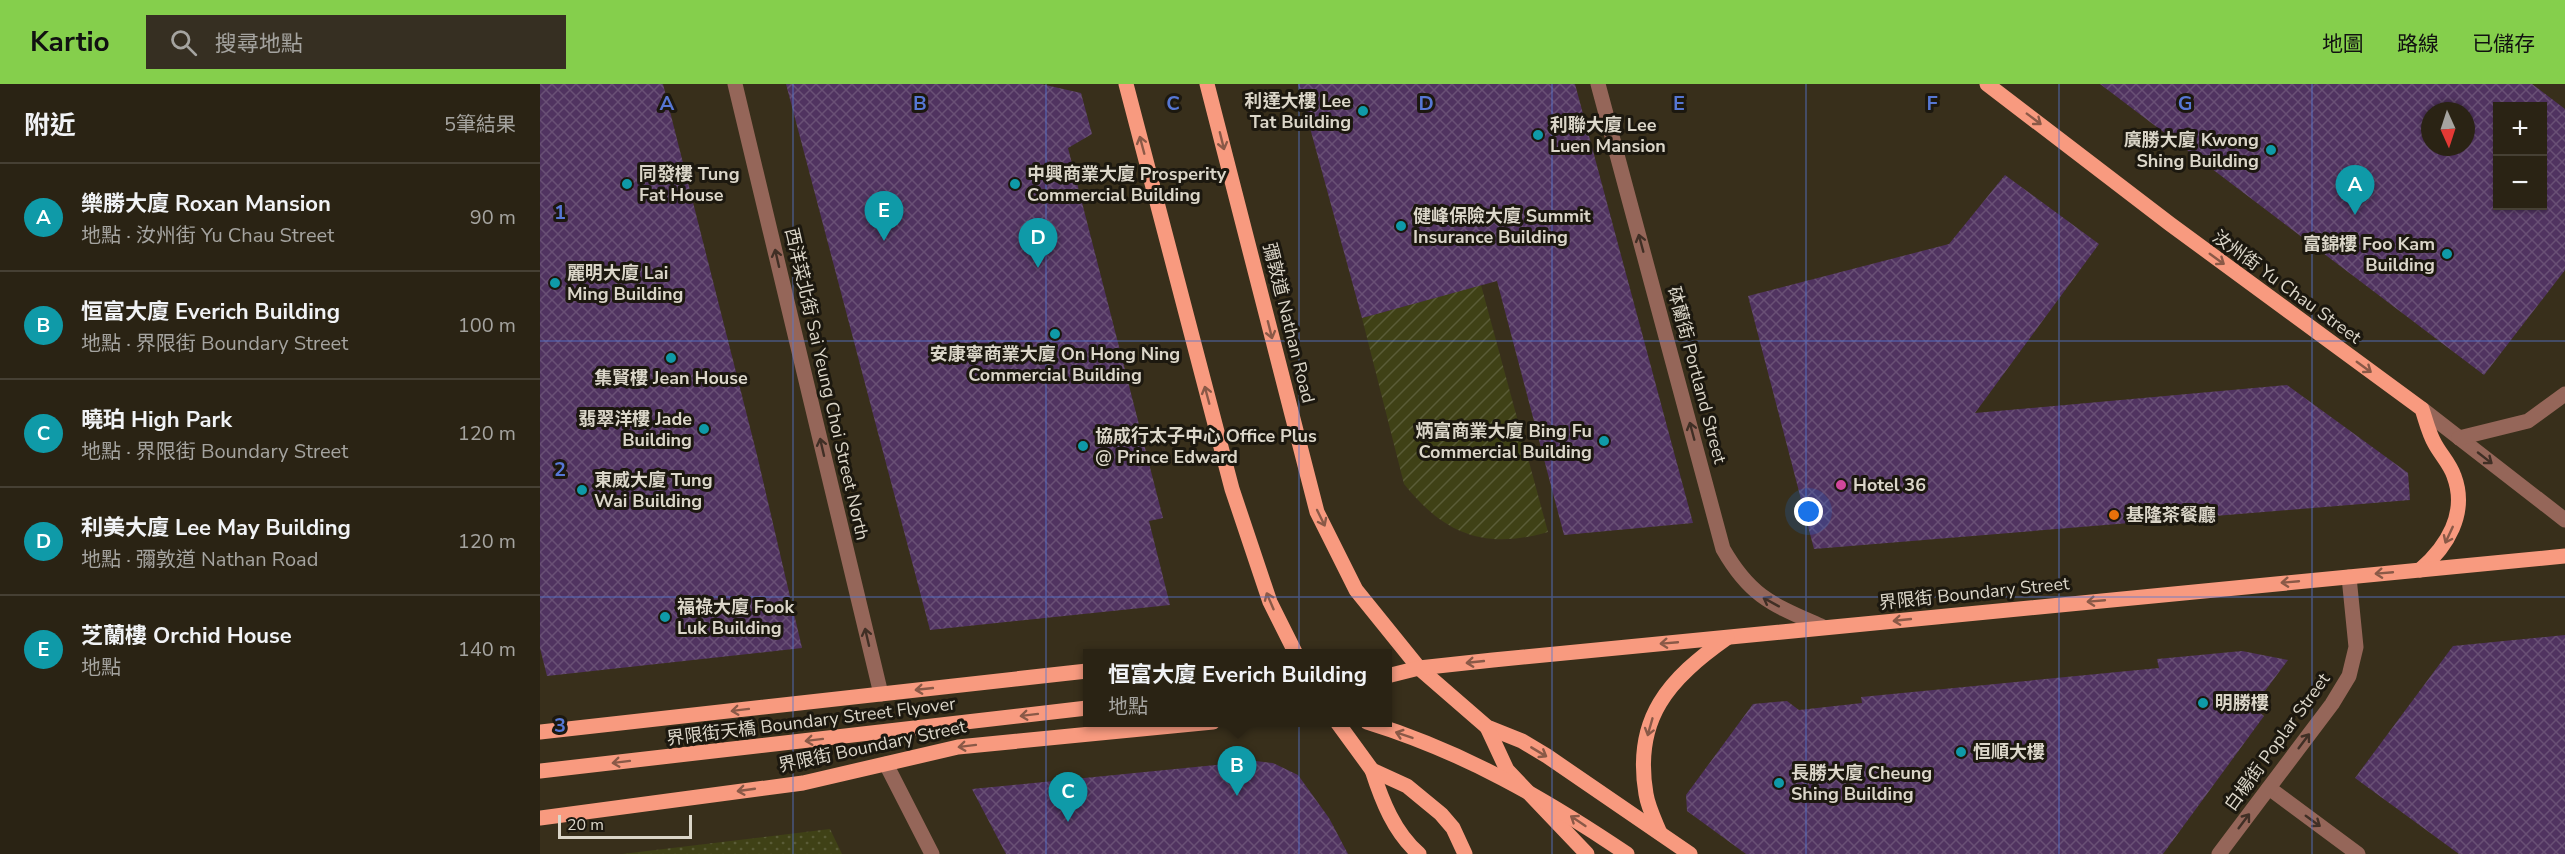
<!DOCTYPE html>
<html lang="zh-TW">
<meta charset="utf-8">
<style>
:root{--surface:#2a2314;--page:#362f22;--text:#f1f3f6;--muted:#a5a4a0;--line:#464034;--accent:#85cf4c}
body{margin:0;font-family:"Nunito Sans","Noto Sans TC",sans-serif;background:var(--page);color:var(--text)}
.controls{position:absolute;right:18px;top:18px;display:grid;overflow:hidden;border-radius:0px;box-shadow:0 2px 4px #0004}
.controls button{width:54px;height:54px;display:grid;place-items:center;padding:0;border:0;border-bottom:2px solid var(--line);background:var(--surface);color:var(--text);font:30px sans-serif}
.compass{position:absolute;left:1881px;top:18px;width:54px;height:54px;border-radius:50%;background:var(--surface);box-shadow:0 2px 4px #0004;rotate:177deg}
.scale{position:absolute;left:18px;bottom:15px;width:134px;box-sizing:border-box;padding-left:6px;border:3px solid #dbd6c9;border-top:0;font-size:16px;line-height:21px;white-space:nowrap;color:#dbd6c9;-webkit-text-stroke:4px #1c180f;paint-order:stroke}
.you{position:absolute;left:1269px;top:428px;width:21px;height:21px;margin:-15px;border:4px solid #fff;border-radius:50%;background:#1a73e8;box-shadow:0 0 0 9px #1a73e833}
.badge{display:grid;place-items:center;width:39px;height:39px;border-radius:50%;background:var(--accent);color:#fff;font-size:20px;font-weight:700}
.pin{position:absolute;translate:-50% -50px;filter:drop-shadow(0 2px 3px #0008)}
.pin::after{content:'';position:absolute;top:32px;width:21px;height:18px;background:inherit;clip-path:polygon(0 0,100% 0,50% 100%)}
.popup{position:absolute;left:543px;top:565px;width:309px;height:78px;box-sizing:border-box;display:grid;place-content:center;border-radius:0px;background:var(--surface);filter:drop-shadow(0 2px 4px #0005);font-size:20px;white-space:nowrap;color:var(--muted)}
.popup b{font-size:22px;color:var(--text)}
.popup::after{content:'';position:absolute;left:50%;top:100%;margin-left:-12px;border:12px solid transparent;border-top-color:var(--surface)}
.list{margin:0;padding:0;list-style:none}
h2{display:flex;justify-content:space-between;align-items:center;height:78px;margin:0;padding:0 24px;font-size:26px}
h2 small{font-size:20px;font-weight:400;color:var(--muted)}
.list li{display:grid;grid-template-columns:39px 1fr auto;gap:18px;align-items:center;box-sizing:border-box;height:108px;padding:0 24px;border-top:2px solid var(--line)}
.list b{display:block;font-size:22px;white-space:nowrap}
.list p{margin:0;font-size:20px;white-space:nowrap;color:var(--muted)}
.list em{font-size:20px;font-style:normal;color:var(--muted)}
.icon{flex:none;width:33px;height:33px;fill:none;stroke:currentColor;stroke-width:2;stroke-linecap:round;stroke-linejoin:round}
.map{position:relative;flex:none;width:2025px;height:770px;overflow:hidden}
header{display:flex;align-items:center;gap:36px;box-sizing:border-box;height:84px;padding:0 30px;background:var(--accent);color:#111}
header strong{font-size:28px}
nav{display:flex;gap:33px;margin-inline-start:auto;font-size:21px}
.search{width:420px;height:54px;background:var(--page);display:flex;align-items:center;gap:15px;box-sizing:border-box;padding:0 21px;border-radius:0px;color:var(--muted);font-size:22px}
main{display:flex}
aside{flex:1;background:var(--surface)}
.map>svg:first-child{display:block}
.park{fill:url(#park-dots)}
.garden{fill:url(#garden-furrows)}
.building{fill:url(#building-cross-hatch);fill-rule:evenodd}
.lines{fill:none;stroke-linecap:round;stroke-linejoin:round}
.minor{stroke:#956659;stroke-width:15}
.major{stroke:#f89a7f;stroke-width:15}
.major-bridge{stroke:#f89a7f;stroke-width:15}
.oneway{stroke:#8a5947}
.oneway2{stroke:#402f25}
.grid{fill:none;stroke:#5677d4;stroke-width:1.5;stroke-opacity:0.55}
.culture-dot{fill:#0f9aa8;stroke:#1c180f;stroke-width:2}
.hotel-dot{fill:#d1479c;stroke:#1c180f;stroke-width:2}
.food-dot{fill:#e8710a;stroke:#1c180f;stroke-width:2}
.labels{text-anchor:middle;stroke-width:6;stroke-linejoin:round;paint-order:stroke}
.poi-label{font-size:18px;font-weight:bold;fill:#dbd6c9;stroke:#1c180f;text-anchor:start}
.street-label{font-size:18px;fill:#dbd6c9;stroke:#1c180f}
.grid-label{font-size:20px;text-anchor:middle;font-weight:bold;fill:#5677d4;stroke:#1c180f;stroke-width:6;stroke-linejoin:round;paint-order:stroke}
</style>
<header>
<strong>Kartio</strong>
<div class="search"><svg class="icon" aria-label="search" viewBox="0 0 24 24"><circle cx="10" cy="10" r="6"/><path d="M15 15l6 6"/></svg>搜尋地點</div>
<nav><a>地圖</a><a>路線</a><a>已儲存</a></nav>
</header>
<main>
<aside>
<h2>附近<small>5筆結果</small></h2>
<ul class="list">
<li><span class="badge" style="background:#0f9aa8">A</span><div><b>樂勝大廈 Roxan Mansion</b><p>地點 · 汝州街 Yu Chau Street</p></div><em>90 m</em></li>
<li><span class="badge" style="background:#0f9aa8">B</span><div><b>恒富大廈 Everich Building</b><p>地點 · 界限街 Boundary Street</p></div><em>100 m</em></li>
<li><span class="badge" style="background:#0f9aa8">C</span><div><b>曉珀 High Park</b><p>地點 · 界限街 Boundary Street</p></div><em>120 m</em></li>
<li><span class="badge" style="background:#0f9aa8">D</span><div><b>利美大廈 Lee May Building</b><p>地點 · 彌敦道 Nathan Road</p></div><em>120 m</em></li>
<li><span class="badge" style="background:#0f9aa8">E</span><div><b>芝蘭樓 Orchid House</b><p>地點</p></div><em>140 m</em></li>
</ul>
</aside>
<div class="map">
<svg width="2025" height="770" viewBox="0 0 2025 770">
<defs>
<pattern id="park-dots" width="8" height="8" patternUnits="userSpaceOnUse" patternTransform="scale(1.5)"><rect width="8" height="8" fill="#3f4116"/><path d="M2 2h.1M6 6h.1" fill="none" stroke="#5a5c37" stroke-width="1.8" stroke-linecap="round"/></pattern>
<pattern id="garden-furrows" width="10" height="10" patternUnits="userSpaceOnUse" patternTransform="scale(1.5)"><rect width="10" height="10" fill="#3f4116"/><path d="M-1 1l2-2M0 10L10 0M9 11l2-2" fill="none" stroke="#5a5c37"/></pattern>
<pattern id="building-cross-hatch" width="8" height="8" patternUnits="userSpaceOnUse" patternTransform="scale(1.5)"><rect width="8" height="8" fill="#503360"/><path d="M0 0l8 8M0 8l8-8" fill="none" stroke="#695075"/></pattern>
</defs>
<rect width="100%" height="100%" fill="#382f1b"/>
<polygon class="park" points="290,745 302,770 82,770"/>
<path class="garden" d="M941 201 1008 448C945 466 905 451 864 400L822 234Z"/>
<g class="building">
<polygon points="0,0 123,0 217,371 262,564 7,592 0,564"/>
<polygon points="246,0 501,0 541,9 552,50 528,64 623,434 609,437 630,521 390,546"/>
<polygon points="758,0 1035,0 1153,439 1024,451 957,197 822,234"/>
<path d="M1560 0H1992L2025 25V186L1944 291ZM1958 22H2002V122H1958ZM1890 27H1926V63H1890Z"/>
<polygon points="1465,91 1559,160 1435,329 1747,301 1868,389 1870,416 1274,465 1208,212 1409,160"/>
<polygon points="2025,551 2025,770 1919,770 1815,694 1913,562"/>
<polygon points="1702,567 1748,576 1713,623 1724,632 1623,770 1206,770 1147,727 1146,711 1213,620 1247,617 1259,626 1322,619 1321,613 1619,584 1617,575"/>
<polygon points="716,677 733,679 758,691 789,734 808,770 466,770 432,705"/>
</g>
<g class="lines">
<g class="minor">
<polyline points="195,0 341,610"/>
<path d="M1058 0 1183 465C1211 514 1234 521 1283 543"/>
<polyline points="1882,325 2025,436"/>
<polyline points="1919,354 1988,337 2025,310"/>
<polyline points="346,680 392,770"/>
<polyline points="1729,704 1818,770"/>
<polyline points="1679,770 1792,620 1809,592 1816,563 1809,493"/>
</g>
<g class="major">
<polyline points="586,0 692,405 730,518 756,570"/>
<polyline points="667,0 777,428 816,506 879,584 947,643 982,657 1007,672 1150,770"/>
<path d="M1447 0 1630 140 1882 325C1886 337 1889 350 1895 360 1901 371 1910 380 1914 392 1928 429 1907 463 1880 486"/>
<polyline points="847,592 879,584 953,576 2025,472"/>
<polyline points="797,638 832,686 867,702 901,730 913,744 925,770"/>
<polyline points="947,643 967,686 1047,770"/>
<polyline points="0,648 547,587"/>
<path d="M832 686C842 717 854 748 879 770"/>
<polyline points="0,687 547,624"/>
<polyline points="0,734 263,699 418,663 673,638"/>
<path d="M1120 749C1115 737 1108 723 1106 710 1093 634 1129 595 1187 554"/>
</g>
<path class="major-bridge" d="M827 638C924 668 1004 714 1087 770"/>
</g>
<defs><path id="oneway-shaft" d="M-6 0H5M1.5-3L5.5 0L1.5 3" fill="none" stroke-width="1.6" stroke-linecap="round" stroke-linejoin="round" transform="scale(1.5)"/></defs>
<g class="oneway">
<use href="#oneway-shaft" transform="translate(1494 35) rotate(37)"/>
<use href="#oneway-shaft" transform="translate(682 57) rotate(76)"/>
<use href="#oneway-shaft" transform="translate(602 61) rotate(-105)"/>
<use href="#oneway-shaft" transform="translate(1677 175) rotate(36)"/>
<use href="#oneway-shaft" transform="translate(730 246) rotate(76)"/>
<use href="#oneway-shaft" transform="translate(1824 283) rotate(36)"/>
<use href="#oneway-shaft" transform="translate(667 311) rotate(-105)"/>
<use href="#oneway-shaft" transform="translate(781 434) rotate(64)"/>
<use href="#oneway-shaft" transform="translate(1909 451) rotate(115)"/>
<use href="#oneway-shaft" transform="translate(1844 489) rotate(175)"/>
<use href="#oneway-shaft" transform="translate(1750 498) rotate(175)"/>
<use href="#oneway-shaft" transform="translate(730 517) rotate(-113)"/>
<use href="#oneway-shaft" transform="translate(1556 517) rotate(175)"/>
<use href="#oneway-shaft" transform="translate(1362 536) rotate(174)"/>
<use href="#oneway-shaft" transform="translate(1129 559) rotate(175)"/>
<use href="#oneway-shaft" transform="translate(935 578) rotate(174)"/>
<use href="#oneway-shaft" transform="translate(384 605) rotate(174)"/>
<use href="#oneway-shaft" transform="translate(200 626) rotate(173)"/>
<use href="#oneway-shaft" transform="translate(489 631) rotate(173)"/>
<use href="#oneway-shaft" transform="translate(1110 643) rotate(106)"/>
<use href="#oneway-shaft" transform="translate(864 651) rotate(-161)"/>
<use href="#oneway-shaft" transform="translate(274 656) rotate(173)"/>
<use href="#oneway-shaft" transform="translate(427 662) rotate(173)"/>
<use href="#oneway-shaft" transform="translate(999 668) rotate(31)"/>
<use href="#oneway-shaft" transform="translate(81 678) rotate(173)"/>
<use href="#oneway-shaft" transform="translate(206 706) rotate(172)"/>
<use href="#oneway-shaft" transform="translate(1038 737) rotate(-146)"/>
</g>
<g class="oneway2">
<use href="#oneway-shaft" transform="translate(1101 159) rotate(-105)"/>
<use href="#oneway-shaft" transform="translate(237 174) rotate(-103)"/>
<use href="#oneway-shaft" transform="translate(1152 347) rotate(-105)"/>
<use href="#oneway-shaft" transform="translate(282 363) rotate(-103)"/>
<use href="#oneway-shaft" transform="translate(1945 374) rotate(38)"/>
<use href="#oneway-shaft" transform="translate(1231 518) rotate(-151)"/>
<use href="#oneway-shaft" transform="translate(327 553) rotate(-103)"/>
<use href="#oneway-shaft" transform="translate(1764 657) rotate(-53)"/>
<use href="#oneway-shaft" transform="translate(1704 737) rotate(-53)"/>
<use href="#oneway-shaft" transform="translate(1773 737) rotate(36)"/>
</g>
<path class="grid" d="M253 0V770M506 0V770M759 0V770M1012 0V770M1266 0V770M1519 0V770M1772 0V770M0 257H2025M0 513H2025"/>
<g class="culture-dot">
<circle cx="823" cy="27" r="6"/>
<circle cx="998" cy="51" r="6"/>
<circle cx="1731" cy="66" r="6"/>
<circle cx="87" cy="100" r="6"/>
<circle cx="475" cy="100" r="6"/>
<circle cx="861" cy="142" r="6"/>
<circle cx="1907" cy="170" r="6"/>
<circle cx="15" cy="199" r="6"/>
<circle cx="515" cy="250" r="6"/>
<circle cx="131" cy="274" r="6"/>
<circle cx="164" cy="345" r="6"/>
<circle cx="1064" cy="357" r="6"/>
<circle cx="543" cy="362" r="6"/>
<circle cx="42" cy="406" r="6"/>
<circle cx="125" cy="533" r="6"/>
<circle cx="1663" cy="619" r="6"/>
<circle cx="1421" cy="668" r="6"/>
<circle cx="1239" cy="699" r="6"/>
</g>
<circle class="hotel-dot" cx="1301" cy="401" r="6"/>
<circle class="food-dot" cx="1574" cy="431" r="6"/>
<g class="labels">
<g class="poi-label">
<text x="811" y="23" text-anchor="end">利達大樓 Lee<tspan x="811" dy="21">Tat Building</tspan></text>
<text x="1010" y="47">利聯大廈 Lee<tspan x="1010" dy="21">Luen Mansion</tspan></text>
<text x="1719" y="62" text-anchor="end">廣勝大廈 Kwong<tspan x="1719" dy="21">Shing Building</tspan></text>
<text x="99" y="96">同發樓 Tung<tspan x="99" dy="21">Fat House</tspan></text>
<text x="487" y="96">中興商業大廈 Prosperity<tspan x="487" dy="21">Commercial Building</tspan></text>
<text x="873" y="138">健峰保險大廈 Summit<tspan x="873" dy="21">Insurance Building</tspan></text>
<text x="1895" y="166" text-anchor="end">富錦樓 Foo Kam<tspan x="1895" dy="21">Building</tspan></text>
<text x="27" y="195">麗明大廈 Lai<tspan x="27" dy="21">Ming Building</tspan></text>
<text x="515" y="276" text-anchor="middle">安康寧商業大廈 On Hong Ning<tspan x="515" dy="21">Commercial Building</tspan></text>
<text x="131" y="300" text-anchor="middle">集賢樓 Jean House</text>
<text x="152" y="341" text-anchor="end">翡翠洋樓 Jade<tspan x="152" dy="21">Building</tspan></text>
<text x="1052" y="353" text-anchor="end">炳富商業大廈 Bing Fu<tspan x="1052" dy="21">Commercial Building</tspan></text>
<text x="555" y="358">協成行太子中心 Office Plus<tspan x="555" dy="21">@ Prince Edward</tspan></text>
<text x="54" y="402">東威大廈 Tung<tspan x="54" dy="21">Wai Building</tspan></text>
<text x="1313" y="407">Hotel 36</text>
<text x="1586" y="437">基隆茶餐廳</text>
<text x="137" y="529">福祿大廈 Fook<tspan x="137" dy="21">Luk Building</tspan></text>
<text x="1675" y="625">明勝樓</text>
<text x="1433" y="674">恒順大樓</text>
<text x="1251" y="695">長勝大廈 Cheung<tspan x="1251" dy="21">Shing Building</tspan></text>
</g>
<g class="street-label">
<text transform="translate(1747 203) rotate(36)" y="6">汝州街 Yu Chau Street</text>
<text transform="translate(749 239) rotate(76)" y="6">彌敦道 Nathan Road</text>
<text transform="translate(1157 291) rotate(75)" y="6">砵蘭街 Portland Street</text>
<text transform="translate(287 300) rotate(77)" y="6">西洋菜北街 Sai Yeung Choi Street North</text>
<text transform="translate(1434 509) rotate(-6)" y="6">界限街 Boundary Street</text>
<text transform="translate(271 637) rotate(-7)" y="6">界限街天橋 Boundary Street Flyover</text>
<text transform="translate(1737 658) rotate(-54)" y="6">白楊街 Poplar Street</text>
<text transform="translate(332 662) rotate(-12)" y="6">界限街 Boundary Street</text>
</g>
</g>
<g class="grid-label">
<text x="127" y="26">A</text>
<text x="380" y="26">B</text>
<text x="633" y="26">C</text>
<text x="886" y="26">D</text>
<text x="1139" y="26">E</text>
<text x="1392" y="26">F</text>
<text x="1645" y="26">G</text>
<text x="20" y="135">1</text>
<text x="20" y="392">2</text>
<text x="20" y="648">3</text>
</g>
</svg>
<div class="controls">
<button>+</button>
<button>−</button>
</div>
<svg class="compass" viewBox="-18 -18 36 36"><path d="M0-13l5 13h-10z" fill="#e53935"/><path d="M0 13l5-13h-10z" fill="#a5a4a0"/></svg>
<div class="scale">20 m</div>
<div class="you"></div>
<div class="pin badge" style="left:1815px;top:131px;background:#0f9aa8">A</div>
<div class="pin badge" style="left:697px;top:712px;background:#0f9aa8">B</div>
<div class="popup"><b>恒富大廈 Everich Building</b>地點</div>
<div class="pin badge" style="left:528px;top:738px;background:#0f9aa8">C</div>
<div class="pin badge" style="left:498px;top:184px;background:#0f9aa8">D</div>
<div class="pin badge" style="left:344px;top:157px;background:#0f9aa8">E</div>
</div>
</main>
